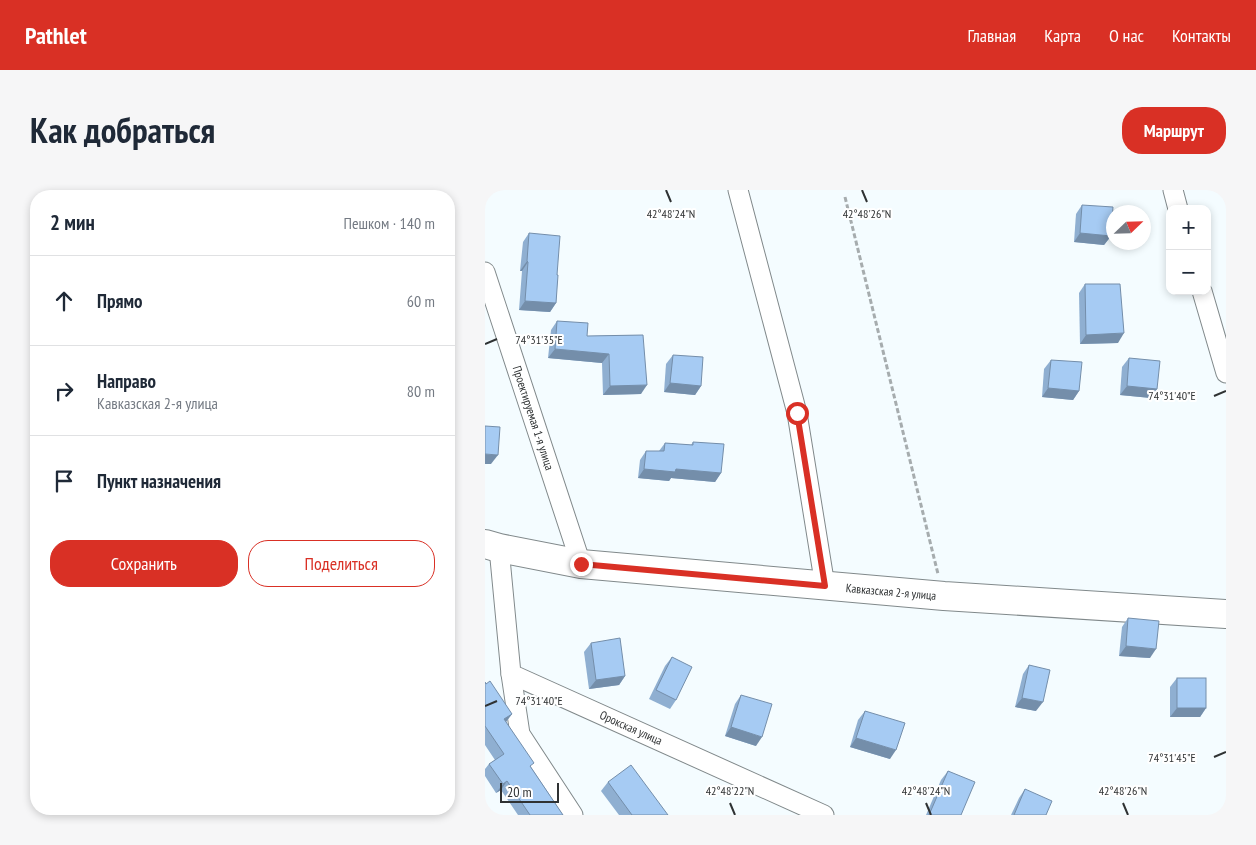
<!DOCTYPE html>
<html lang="ru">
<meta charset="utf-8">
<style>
:root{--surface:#fff;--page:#f6f6f7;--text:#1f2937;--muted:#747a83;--line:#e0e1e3;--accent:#d93025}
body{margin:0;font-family:"PT Sans Narrow",sans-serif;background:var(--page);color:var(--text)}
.controls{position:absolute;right:15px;top:15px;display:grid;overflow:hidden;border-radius:10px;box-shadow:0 2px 8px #0003}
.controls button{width:45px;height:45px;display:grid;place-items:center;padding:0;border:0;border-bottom:1px solid var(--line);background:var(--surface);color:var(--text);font:25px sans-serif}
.compass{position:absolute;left:621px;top:15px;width:45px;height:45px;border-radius:50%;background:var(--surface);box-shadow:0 2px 8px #0003;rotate:67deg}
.scale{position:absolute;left:15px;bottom:12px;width:59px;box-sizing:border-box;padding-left:5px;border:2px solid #2f3233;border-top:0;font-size:14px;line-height:18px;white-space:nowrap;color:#2f3233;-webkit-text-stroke:4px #fff;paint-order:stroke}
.stop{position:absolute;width:15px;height:15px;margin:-11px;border:4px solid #d93025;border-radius:50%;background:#fff}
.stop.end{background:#d93025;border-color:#fff;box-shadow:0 1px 5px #0008}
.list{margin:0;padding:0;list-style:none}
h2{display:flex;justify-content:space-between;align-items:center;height:65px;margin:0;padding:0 20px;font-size:21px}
h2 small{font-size:16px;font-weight:400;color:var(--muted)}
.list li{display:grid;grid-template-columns:32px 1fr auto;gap:15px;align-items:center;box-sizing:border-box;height:90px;padding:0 20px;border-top:1px solid var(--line)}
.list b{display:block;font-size:19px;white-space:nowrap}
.list p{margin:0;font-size:16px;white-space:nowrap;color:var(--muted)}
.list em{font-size:16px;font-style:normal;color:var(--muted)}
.actions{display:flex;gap:10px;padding:15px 20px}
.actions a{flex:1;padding:11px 0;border:1px solid var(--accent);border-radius:20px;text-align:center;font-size:18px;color:var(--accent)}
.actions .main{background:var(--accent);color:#fff}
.icon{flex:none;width:28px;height:28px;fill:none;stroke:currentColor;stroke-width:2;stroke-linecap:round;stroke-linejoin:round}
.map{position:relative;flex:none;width:741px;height:625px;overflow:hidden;border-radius:20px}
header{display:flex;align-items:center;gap:30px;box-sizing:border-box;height:70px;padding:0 25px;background:var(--accent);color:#fff}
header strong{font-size:24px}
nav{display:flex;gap:28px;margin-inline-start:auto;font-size:18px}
.intro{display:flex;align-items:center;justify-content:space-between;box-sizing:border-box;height:120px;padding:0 30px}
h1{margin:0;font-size:35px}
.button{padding:12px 22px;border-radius:20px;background:var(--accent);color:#fff;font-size:18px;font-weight:700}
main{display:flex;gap:30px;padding:0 30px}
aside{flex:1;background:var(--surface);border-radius:20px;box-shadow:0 2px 8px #0003}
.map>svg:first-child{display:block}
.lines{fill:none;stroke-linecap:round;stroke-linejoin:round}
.street-casing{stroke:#81898b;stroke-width:21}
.secondary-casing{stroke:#81898b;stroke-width:30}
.path{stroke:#a6acae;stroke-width:3;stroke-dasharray:5 2.5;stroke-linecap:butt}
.street{stroke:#fff;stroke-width:19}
.secondary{stroke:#fff;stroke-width:28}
.wall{fill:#8fafd1}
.shaded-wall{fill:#748eaa}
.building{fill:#a6cbf3;stroke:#748eaa}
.route{stroke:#d93025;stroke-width:6}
.ticks{fill:none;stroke:#2f3233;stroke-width:2}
.labels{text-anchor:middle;stroke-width:4;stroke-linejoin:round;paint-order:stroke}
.street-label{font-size:12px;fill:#2f3233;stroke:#fff}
.ticks-label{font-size:12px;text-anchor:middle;fill:#2f3233;stroke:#fff;stroke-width:4;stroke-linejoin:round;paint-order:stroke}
</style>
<header>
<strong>Pathlet</strong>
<nav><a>Главная</a><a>Карта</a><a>О нас</a><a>Контакты</a></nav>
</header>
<div class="intro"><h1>Как добраться</h1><a class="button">Маршрут</a></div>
<main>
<aside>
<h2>2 мин<small>Пешком · 140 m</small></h2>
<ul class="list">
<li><svg class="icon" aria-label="ahead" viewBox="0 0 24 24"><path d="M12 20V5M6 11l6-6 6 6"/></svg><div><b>Прямо</b></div><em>60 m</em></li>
<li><svg class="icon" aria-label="right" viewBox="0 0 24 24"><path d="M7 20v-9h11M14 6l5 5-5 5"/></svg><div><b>Направо</b><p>Кавказская 2-я улица</p></div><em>80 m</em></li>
<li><svg class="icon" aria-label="arrive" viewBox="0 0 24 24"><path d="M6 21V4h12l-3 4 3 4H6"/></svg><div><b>Пункт назначения</b></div></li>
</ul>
<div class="actions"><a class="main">Сохранить</a><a>Поделиться</a></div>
</aside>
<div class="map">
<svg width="741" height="625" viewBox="0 0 741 625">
<rect width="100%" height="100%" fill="#f4fcff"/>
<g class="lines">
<g class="street-casing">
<g id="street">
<polyline points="253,0 312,223 340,396"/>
<polyline points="688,0 693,19"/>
<polyline points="0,82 96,374"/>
<polyline points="717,101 741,183"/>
<polyline points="14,358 26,484 339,625"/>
<polyline points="26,484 35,544 88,625"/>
</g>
</g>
<g class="secondary-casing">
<polyline id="secondary" points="0,354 14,358 96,374 459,406 741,424"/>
</g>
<polyline class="path" points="360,7 453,384"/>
<use href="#street" class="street"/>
<use href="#secondary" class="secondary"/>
</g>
<g class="wall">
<polygon points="597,15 626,46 619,55 589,52 591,24"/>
<polygon points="44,43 72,85 71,113 65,122 34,120 37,81 35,81 38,52"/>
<polygon points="600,94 633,153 595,154 594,103"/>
<polygon points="72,131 102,146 158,145 156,204 118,205 117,173 63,168 66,140"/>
<polygon points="188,165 216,196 210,205 179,202 181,174"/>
<polygon points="644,168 672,199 666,208 635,205 637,177"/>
<polygon points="566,170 594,201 588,210 557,207 559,179"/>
<polygon points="208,252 236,283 230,292 186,288 184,291 153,288 155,270 161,261 174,261 180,253 206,255"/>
<polygon points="643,428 665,468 634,466 637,437"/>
<polygon points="106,453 140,486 134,495 104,499 99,462"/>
<polygon points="187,467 191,510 185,519 164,509 180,476"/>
<polygon points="544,475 551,521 530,517 538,484"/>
<polygon points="692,488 721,518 715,527 685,527 685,497"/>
<polygon points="0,492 27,524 21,532 46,577 78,625 33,625 16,600 11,603 0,586 0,579 4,574 10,570 0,555"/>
<polygon points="256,505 271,556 240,546 250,514"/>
<polygon points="380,521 405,569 365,557 373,530"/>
<polygon points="463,581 476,625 441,625 456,590"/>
<polygon points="123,592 183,625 134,625 116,601"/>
<polygon points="540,599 561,625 526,625 534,608"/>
</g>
<g class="shaded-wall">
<polygon points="595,43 626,46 619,55 589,52"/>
<polygon points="42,71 43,72 37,81 35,81"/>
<polygon points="40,111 71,113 65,122 34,120"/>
<polygon points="639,143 633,153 595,154 601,145"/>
<polygon points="70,159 124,164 117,173 63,168"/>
<polygon points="185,193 216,196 210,205 179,202"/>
<polygon points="162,195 156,204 118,205 125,196"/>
<polygon points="642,196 672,199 666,208 635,205"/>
<polygon points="563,198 594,201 588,210 557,207"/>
<polygon points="0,264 13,265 6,274 0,274"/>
<polygon points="159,279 191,279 236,283 230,292 186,288 184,291 153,288"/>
<polygon points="641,456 671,459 665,468 634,466"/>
<polygon points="140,486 134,495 104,499 111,490"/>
<polygon points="537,508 558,512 551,521 530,517"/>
<polygon points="692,518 721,518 715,527 685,527"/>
<polygon points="27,524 20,533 19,529"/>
<polygon points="246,537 277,547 271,556 240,546"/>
<polygon points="371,548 411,560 405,569 365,557"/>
<polygon points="22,591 16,600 11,603 18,594"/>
</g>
<g class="building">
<polygon points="597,15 628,17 626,46 595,43"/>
<polygon points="44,43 75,46 72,85 73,85 71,113 40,111 43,72 42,71"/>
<polygon points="600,94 635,94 639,143 601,145"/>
<polygon points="72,131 103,133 102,146 158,145 162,195 125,196 124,164 70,159"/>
<polygon points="188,165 218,167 216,196 185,193"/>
<polygon points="644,168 675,171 672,199 642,196"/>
<polygon points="566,170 597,172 594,201 563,198"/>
<polygon points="0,236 15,237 13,265 0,264"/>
<polygon points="208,252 239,254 236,283 191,279 190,282 159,279 161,261 179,261 180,253 208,255"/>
<polygon points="643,428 674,431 671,459 641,456"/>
<polygon points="135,448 140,486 111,490 106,453"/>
<polygon points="187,467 207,477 191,510 171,500"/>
<polygon points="544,475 565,480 558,512 537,508"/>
<rect x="692" y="488" width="29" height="30"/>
<polygon points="5,491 27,524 19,529 49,573 45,576 78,625 45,625 22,591 18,594 4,574 19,564 0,536 0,492 1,494"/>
<polygon points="256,505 287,514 277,547 246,537"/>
<polygon points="380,521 420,533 411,560 371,548"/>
<polygon points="146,575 183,625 147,625 123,592"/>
<polygon points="463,581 490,592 476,625 444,625"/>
<polygon points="540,599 567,611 561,625 529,625"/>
</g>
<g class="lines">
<polyline class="route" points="96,374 340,396 312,223"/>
</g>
<path class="ticks" d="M181 0 186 12M377 0 382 12M0 154 12 149M729 206 741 201M0 516 12 511M729 567 741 562M245 613 250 625M441 613 446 625M638 613 643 625"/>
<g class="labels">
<g class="street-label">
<text transform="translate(48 228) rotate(72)" y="4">Проектируемая 1-я улица</text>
<text transform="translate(406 402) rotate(5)" y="4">Кавказская 2-я улица</text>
<text transform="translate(146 538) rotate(24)" y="4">Орокская улица</text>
</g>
</g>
<g class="ticks-label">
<text x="186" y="28">42°48'24"N</text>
<text x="382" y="28">42°48'26"N</text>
<text x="54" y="154">74°31'35"E</text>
<text x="687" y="210">74°31'40"E</text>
<text x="54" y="515">74°31'40"E</text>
<text x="687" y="572">74°31'45"E</text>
<text x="245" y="605">42°48'22"N</text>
<text x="441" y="605">42°48'24"N</text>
<text x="638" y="605">42°48'26"N</text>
</g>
</svg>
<div class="controls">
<button>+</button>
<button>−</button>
</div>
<svg class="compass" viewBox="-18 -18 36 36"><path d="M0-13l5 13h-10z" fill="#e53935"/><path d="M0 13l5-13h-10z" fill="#747a83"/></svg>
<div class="scale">20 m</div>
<div class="stop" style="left:312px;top:223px"></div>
<div class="stop end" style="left:96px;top:374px"></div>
</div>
</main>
